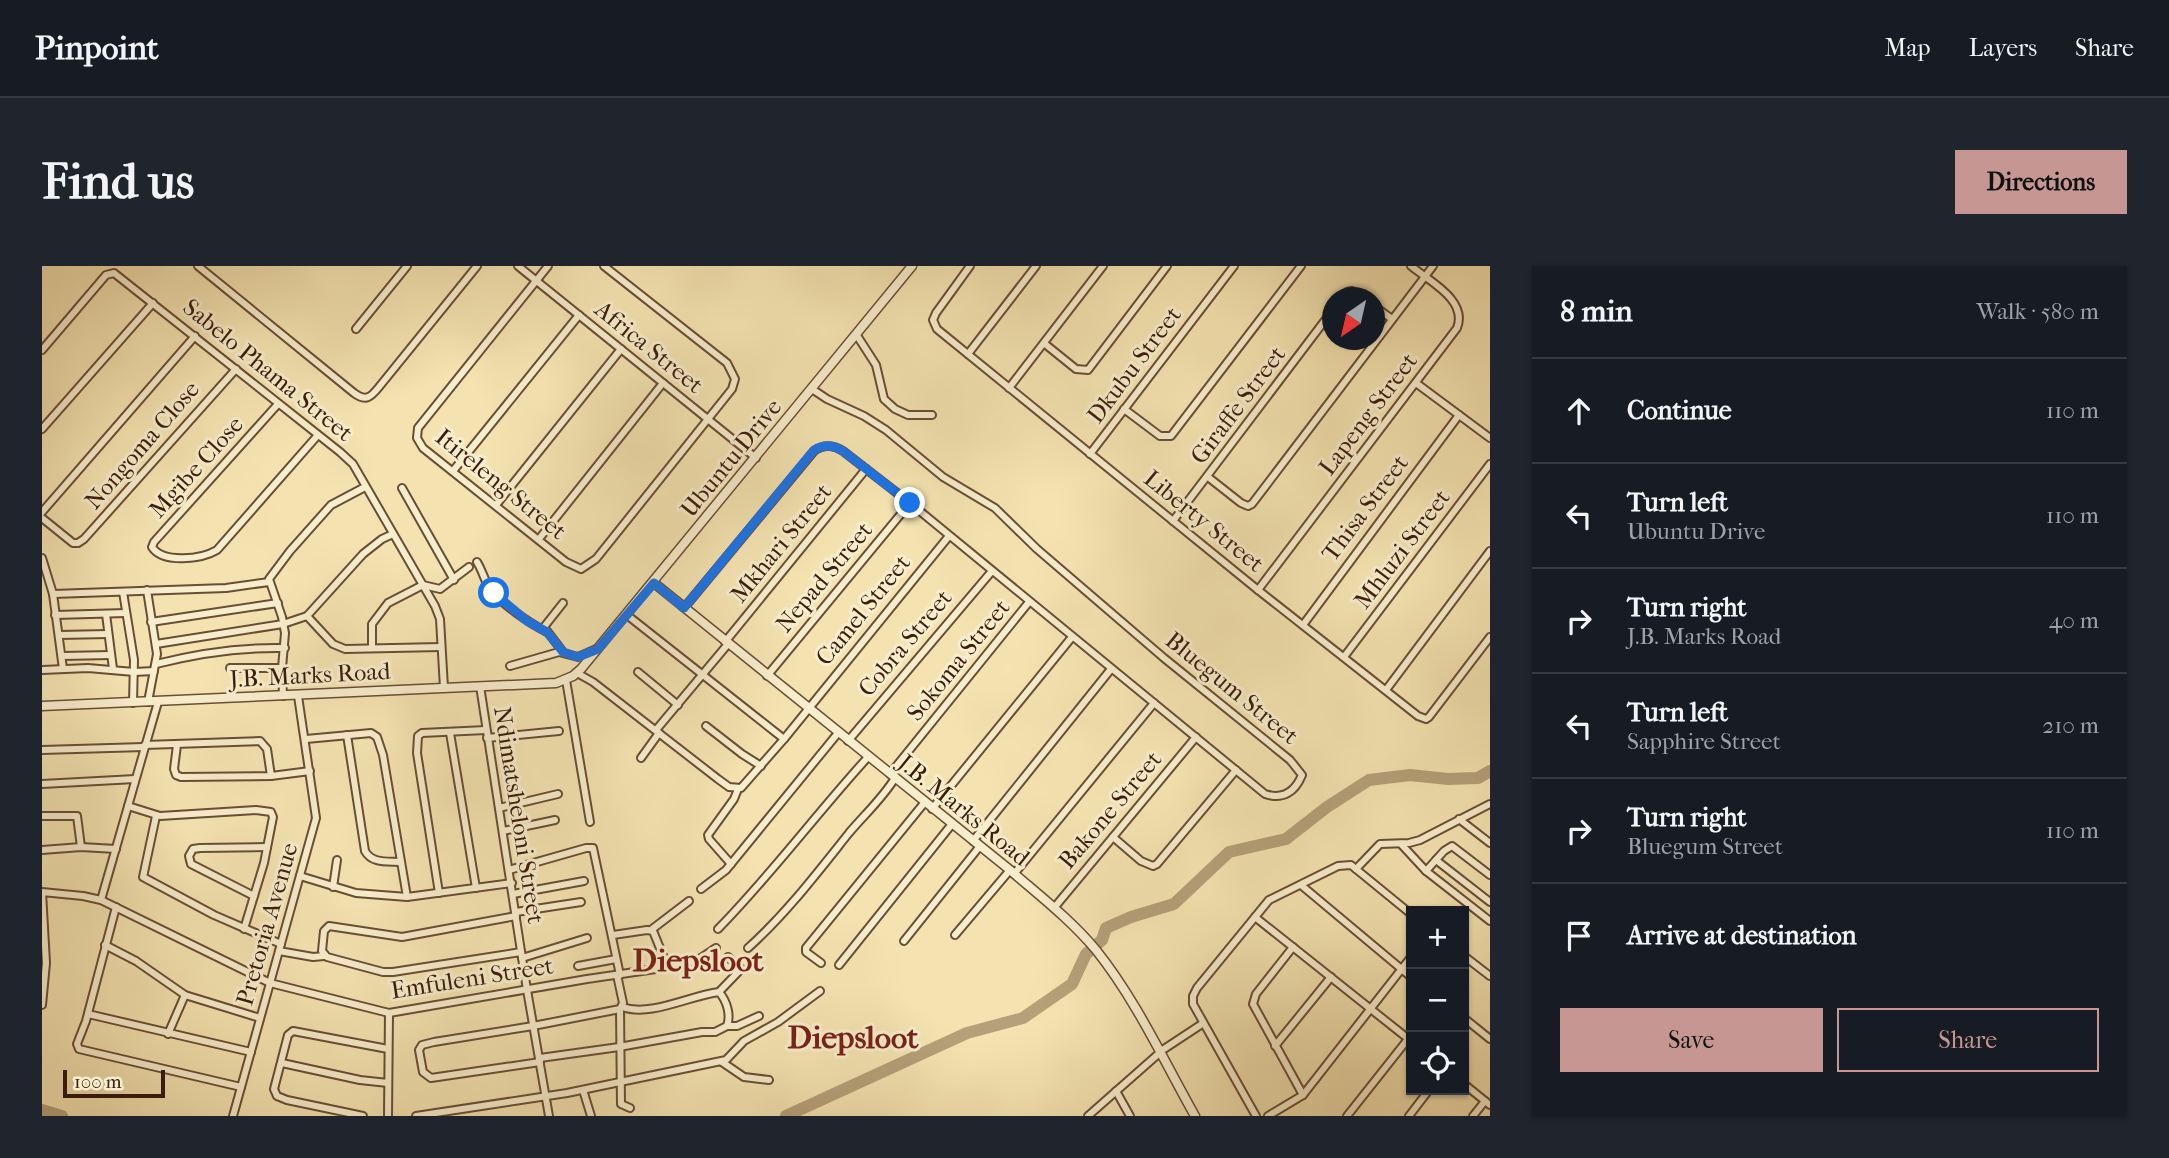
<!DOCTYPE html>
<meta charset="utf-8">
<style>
:root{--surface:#171b24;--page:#20242c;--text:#f1f3f6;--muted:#9ea1a6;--line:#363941;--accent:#c59692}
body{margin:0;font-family:"IM FELL French Canon",serif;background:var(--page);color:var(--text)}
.controls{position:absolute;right:21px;bottom:21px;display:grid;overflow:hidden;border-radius:0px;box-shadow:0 2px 5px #0004}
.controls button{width:63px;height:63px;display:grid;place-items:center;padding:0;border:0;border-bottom:2px solid var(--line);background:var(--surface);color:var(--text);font:35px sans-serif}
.compass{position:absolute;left:1280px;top:21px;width:63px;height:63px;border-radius:50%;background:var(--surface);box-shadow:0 2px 5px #0004;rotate:214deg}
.scale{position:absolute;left:21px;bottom:18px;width:102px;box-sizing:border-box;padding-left:7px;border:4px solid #3a1d0c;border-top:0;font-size:19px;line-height:24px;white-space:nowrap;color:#3a1d0c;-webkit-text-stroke:5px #f8edcc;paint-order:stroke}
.stop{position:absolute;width:21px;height:21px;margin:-16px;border:5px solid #1a73e8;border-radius:50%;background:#fff}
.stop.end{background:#1a73e8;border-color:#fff;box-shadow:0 2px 7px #0008}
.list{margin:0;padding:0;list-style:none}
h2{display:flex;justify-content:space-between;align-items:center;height:91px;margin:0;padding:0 28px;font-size:30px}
h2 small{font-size:23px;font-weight:400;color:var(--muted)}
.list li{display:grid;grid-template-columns:46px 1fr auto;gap:21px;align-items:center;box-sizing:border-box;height:105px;padding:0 28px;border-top:2px solid var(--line)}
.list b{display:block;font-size:26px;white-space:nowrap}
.list p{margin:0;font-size:23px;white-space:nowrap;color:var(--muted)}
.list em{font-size:23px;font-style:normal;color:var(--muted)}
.actions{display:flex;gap:14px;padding:21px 28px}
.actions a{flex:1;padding:16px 0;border:2px solid var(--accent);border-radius:0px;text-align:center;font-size:24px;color:var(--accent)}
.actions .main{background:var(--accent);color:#111}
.icon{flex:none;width:38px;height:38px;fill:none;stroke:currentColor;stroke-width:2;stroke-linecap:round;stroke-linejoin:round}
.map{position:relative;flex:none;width:1448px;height:850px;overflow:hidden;border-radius:0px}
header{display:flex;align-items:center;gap:42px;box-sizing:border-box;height:98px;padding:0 35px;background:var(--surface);border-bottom:2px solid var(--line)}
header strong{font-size:33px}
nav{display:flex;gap:38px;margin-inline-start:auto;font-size:24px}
.intro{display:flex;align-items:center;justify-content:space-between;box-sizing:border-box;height:168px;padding:0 42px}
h1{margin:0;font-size:49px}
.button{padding:18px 32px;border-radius:0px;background:var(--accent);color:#111;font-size:24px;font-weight:700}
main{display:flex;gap:42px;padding:0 42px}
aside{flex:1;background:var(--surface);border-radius:0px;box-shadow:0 2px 5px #0004}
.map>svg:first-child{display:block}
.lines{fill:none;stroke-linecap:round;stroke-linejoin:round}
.river{stroke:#b5a079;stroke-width:12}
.minor-casing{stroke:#684e35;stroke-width:10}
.tertiary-casing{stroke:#684e35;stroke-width:11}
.minor{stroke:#f8edcc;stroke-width:6}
.tertiary{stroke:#f8edcc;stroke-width:8}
.route{stroke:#1a73e8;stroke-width:9}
.labels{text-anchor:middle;stroke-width:6;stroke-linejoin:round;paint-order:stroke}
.street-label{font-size:24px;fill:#3a1d0c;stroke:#f8edcc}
.district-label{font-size:32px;font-weight:bold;fill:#7a1f14;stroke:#f8edcc}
</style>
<header>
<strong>Pinpoint</strong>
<nav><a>Map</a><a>Layers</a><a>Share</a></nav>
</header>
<div class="intro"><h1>Find us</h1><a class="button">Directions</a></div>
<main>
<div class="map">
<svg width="1448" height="850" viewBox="0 0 1448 850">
<rect width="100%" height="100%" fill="#f4e3b1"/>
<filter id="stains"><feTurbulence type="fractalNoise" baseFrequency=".00286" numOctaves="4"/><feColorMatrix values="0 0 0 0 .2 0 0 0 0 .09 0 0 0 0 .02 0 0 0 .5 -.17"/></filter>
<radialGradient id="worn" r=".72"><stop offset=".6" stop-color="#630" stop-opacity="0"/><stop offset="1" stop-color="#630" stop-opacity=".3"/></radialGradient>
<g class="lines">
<g class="river">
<polyline points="0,844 20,850"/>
<polyline points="744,850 925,767 981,752 1030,718 1044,688 1060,674 1064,662 1089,651 1132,638 1187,586 1244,573 1285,541 1327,514 1368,509 1406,513 1436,512 1448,505"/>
</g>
<g class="minor-casing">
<g id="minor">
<path d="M156 0 312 127C324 136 329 131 337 121L435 0"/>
<polyline points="476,0 714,192"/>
<polyline points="506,0 376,162 375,172 381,182 524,296 539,303 554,293 690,123 693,113 685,97 562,0"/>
<polyline points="928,0 894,47 891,54 895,63 1216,324 1376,450 1384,453 1387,451 1448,371"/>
<polyline points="1301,32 1305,26 1310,25 1321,32"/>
<polyline points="1332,40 1350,53"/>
<polyline points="314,63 365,0"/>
<polyline points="814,68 834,99 842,133 853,143 866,149 890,149"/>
<polyline points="1003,78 1034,103 1046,104 1125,0"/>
<polyline points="0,84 64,9 72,7 298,186 311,198 393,340 398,353 402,422"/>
<polyline points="926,88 994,0"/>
<polyline points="1374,117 1448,172"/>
<polyline points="967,122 1061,0"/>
<path d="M236 138 112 276 110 281C121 298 160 293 175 284L276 169"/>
<polyline points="1082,143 1118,170 1129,170 1259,0"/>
<polyline points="0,163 111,37"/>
<polyline points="1048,188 1192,0"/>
<polyline points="411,205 537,49"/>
<polyline points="1166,211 1199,237 1206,240 1210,238 1391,0"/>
<polyline points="360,222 412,314"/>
<polyline points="454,239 579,83"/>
<polyline points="0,246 153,70"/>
<polyline points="0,252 31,277 36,277 42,273 194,103"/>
<polyline points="1131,255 1290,45"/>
<polyline points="497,273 621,117"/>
<polyline points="0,292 11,328 21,403"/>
<path d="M435 296C440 304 442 313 447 321 459 338 487 357 505 366"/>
<polyline points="105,324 115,388 106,436"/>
<path d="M1216 324 1415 62C1426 34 1387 15 1369 0"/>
<polyline points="81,326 92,394 91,437"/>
<polyline points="11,328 184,322 227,316"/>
<path d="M642 342 772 185C782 178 791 179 801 185L868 237 1223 528C1241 534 1253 526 1260 509L1248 494 1122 392 995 283 953 242 901 211 844 164 822 150 785 133 770 123"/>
<polyline points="64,348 71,403"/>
<polyline points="13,349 84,347"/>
<polyline points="585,349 742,473"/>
<polyline points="265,350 291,378 303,383 399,381"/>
<polyline points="109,356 236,337"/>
<polyline points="1261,359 1417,149"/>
<polyline points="17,369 66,368"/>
<polyline points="683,376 824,203"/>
<polyline points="114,378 241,358 265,350 321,288 340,273 351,268"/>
<polyline points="330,382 330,358 346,337 381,319 398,323 427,301"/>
<polyline points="521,386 502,361 521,337"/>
<polyline points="20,390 69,389"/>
<polyline points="1302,391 1448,198"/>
<path d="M114 398C157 387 198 381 243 382"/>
<polyline points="468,400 517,386 536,391 554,383"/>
<polyline points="188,402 240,402"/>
<polyline points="0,404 46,402 92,406 112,405"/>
<polyline points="596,406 636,439"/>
<polyline points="535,407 551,416 676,513 687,521 699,522 742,473 907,270"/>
<polyline points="725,410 868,237"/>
<polyline points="524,414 548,556"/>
<polyline points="438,420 485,724 507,850"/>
<polyline points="1344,424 1448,285"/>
<polyline points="241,430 240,402 243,367 240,351 227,313 248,285 289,239 323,221"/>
<polyline points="664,460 700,488 719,500"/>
<polyline points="614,464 686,378"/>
<polyline points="408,467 434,622"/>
<path d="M305 469 323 585C330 598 346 595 359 596"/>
<polyline points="445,472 517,465"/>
<polyline points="264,473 329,467 335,471 341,489 365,631"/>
<polyline points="806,475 950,305"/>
<polyline points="103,479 218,475 225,483 229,510"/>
<polyline points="135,479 132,503 134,509 139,511 229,510 268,505"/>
<polyline points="0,484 102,481"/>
<polyline points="599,492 617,467"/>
<polyline points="848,508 987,336"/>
<polyline points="0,518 93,513"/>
<polyline points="86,540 118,550 214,544 229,546 231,551 222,597 202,663"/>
<polyline points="457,542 516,528"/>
<polyline points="890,543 1030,371"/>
<polyline points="0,550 35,550 39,581"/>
<polyline points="114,550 101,611 172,649 239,678"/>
<polyline points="1417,553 1448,577"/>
<polyline points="461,565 513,554"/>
<polyline points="1071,571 1099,595 1111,600 1115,598 1194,504"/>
<polyline points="931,575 1069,403"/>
<polyline points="1359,578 1384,605 1448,655"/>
<polyline points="0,584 39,581 74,583"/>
<polyline points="1394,594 1448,636"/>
<polyline points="689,598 667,573 666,569 692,533 696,523"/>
<polyline points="1314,603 1338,578 1367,577 1378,574 1448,538"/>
<polyline points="467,604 544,582 551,582 578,709"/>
<polyline points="1384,605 1402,585 1410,580 1448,609"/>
<polyline points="972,608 1112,437"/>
<polyline points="258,610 314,627 365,631 470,617"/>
<polyline points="1259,619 1369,711"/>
<polyline points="291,621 295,594"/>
<polyline points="659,623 684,604 796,467"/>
<polyline points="397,627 375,487 376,470 380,467 444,464"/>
<polyline points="471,628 542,615"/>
<polyline points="212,630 149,598 147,590 151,583 158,582 225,581"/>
<polyline points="59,634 116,436"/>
<polyline points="74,641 44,755 35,778 37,783 199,821"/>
<polyline points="1012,642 1154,471"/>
<polyline points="474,646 539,636"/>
<polyline points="474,650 360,671 287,660 282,665 280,685 285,691 341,706 351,706 479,686"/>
<polyline points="1213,651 1369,775"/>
<path d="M676 663C729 609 775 547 826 491"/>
<polyline points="609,664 647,635"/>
<polyline points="571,669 605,664 611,665 626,702"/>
<polyline points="913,669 968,604"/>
<polyline points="862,675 938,580"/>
<polyline points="63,679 94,695 143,729 218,752"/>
<polyline points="1251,681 1214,728 1211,738 1261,829"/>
<path d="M706 682C744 648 775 607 807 567 823 548 840 533 853 512"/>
<polyline points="237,685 271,691 282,690"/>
<polyline points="1422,690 1448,710"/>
<polyline points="480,692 545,672"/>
<polyline points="779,697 764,686 764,682 883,536"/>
<polyline points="797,699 910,558"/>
<polyline points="536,700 574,693"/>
<polyline points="677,726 699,703 686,691"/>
<polyline points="0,739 4,697 0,626 41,630 59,634 228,717 347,747 545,713 634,700 656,694 674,682"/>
<polyline points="578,743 579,838 588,842"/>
<polyline points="46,748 209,786"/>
<polyline points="1422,752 1448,773"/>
<polyline points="685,760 695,760 717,750"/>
<polyline points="126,768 143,729"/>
<polyline points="1233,780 1289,711"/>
<path d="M498 792 577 781 660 766H673L685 760C689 749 685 735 677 726 646 730 609 751 580 741"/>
<polyline points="498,796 389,812 381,806 377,784 380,779 392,776 491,760 578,743 581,737 575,709"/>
<polyline points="680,796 702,811 727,814"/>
<polyline points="240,797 318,814 346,817"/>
<polyline points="1422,818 1448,839"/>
<polyline points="541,824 549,850"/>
<polyline points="1074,825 1088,850"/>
<polyline points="191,850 274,552 256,430"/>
<polyline points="321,850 245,834 235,830 232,823 246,769 251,765 346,783"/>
<polyline points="346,850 347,747"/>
<polyline points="374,850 525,827 684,794 702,775 736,756 778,725"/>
<polyline points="1046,850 1122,783 1160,758"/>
<polyline points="1214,850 1151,738 1151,730 1155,722 1227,634 1296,600 1309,599 1369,648"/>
<polyline points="1226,850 1261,829 1369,691"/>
<polyline points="1305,850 1366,773"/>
<polyline points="1367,850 1387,824"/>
<polyline points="1431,850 1443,835"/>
</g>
</g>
<g class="tertiary-casing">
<g id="tertiary">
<path d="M612 317 968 604C998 630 1029 654 1054 684 1094 734 1122 795 1153 850"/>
<polyline points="0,440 514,417 531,410 539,403 870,0"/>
</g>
</g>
<use href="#minor" class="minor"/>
<use href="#tertiary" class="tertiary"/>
</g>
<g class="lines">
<path class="route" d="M452 327 485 355 505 366 521 386 536 391 556 383 612 317 642 342 772 184C782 178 791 179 801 185L868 237"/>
</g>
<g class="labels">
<g class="street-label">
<text transform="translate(607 81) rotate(39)" y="8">Africa Street</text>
<text transform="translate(1092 99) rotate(-53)" y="8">Dkubu Street</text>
<text transform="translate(226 104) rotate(39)" y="8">Sabelo Phama Street</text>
<text transform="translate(1196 139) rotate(-53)" y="8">Giraffe Street</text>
<text transform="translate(1326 148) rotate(-53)" y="8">Lapeng Street</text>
<text transform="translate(100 179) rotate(-49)" y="8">Nongoma Close</text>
<text transform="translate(689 192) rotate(-51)" y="8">Ubuntu Drive</text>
<text transform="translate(154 201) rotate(-48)" y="8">Mgibe Close</text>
<text transform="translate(459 218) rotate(39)" y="8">Itireleng Street</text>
<text transform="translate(1323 242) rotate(-53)" y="8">Thisa Street</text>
<text transform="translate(1162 255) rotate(39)" y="8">Liberty Street</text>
<text transform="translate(739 277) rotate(-51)" y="8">Mkhari Street</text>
<text transform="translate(1360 283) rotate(-53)" y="8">Mhluzi Street</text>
<text transform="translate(782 311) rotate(-50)" y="8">Nepad Street</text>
<text transform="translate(821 344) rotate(-51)" y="8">Camel Street</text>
<text transform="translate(863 377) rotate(-50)" y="8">Cobra Street</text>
<text transform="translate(916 394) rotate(-51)" y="8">Sokoma Street</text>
<text transform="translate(268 409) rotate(-3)" y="8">J.B. Marks Road</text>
<text transform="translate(1190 422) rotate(39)" y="8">Bluegum Street</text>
<text transform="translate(922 544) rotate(39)" y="8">J.B. Marks Road</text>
<text transform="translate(1068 544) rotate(-50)" y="8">Bakone Street</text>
<text transform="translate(477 549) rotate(81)" y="8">Ndimatsheloni Street</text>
<text transform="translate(225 658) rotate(-74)" y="8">Pretoria Avenue</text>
<text transform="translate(430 712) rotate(-9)" y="8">Emfuleni Street</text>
</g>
<g class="district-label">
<text x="656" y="705">Diepsloot</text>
<text x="811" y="782">Diepsloot</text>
</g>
</g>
<rect width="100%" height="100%" filter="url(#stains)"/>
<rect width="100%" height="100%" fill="url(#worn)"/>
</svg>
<div class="controls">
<button>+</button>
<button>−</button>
<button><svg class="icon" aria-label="locate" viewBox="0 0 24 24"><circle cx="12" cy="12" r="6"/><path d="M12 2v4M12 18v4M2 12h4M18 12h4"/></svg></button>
</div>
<svg class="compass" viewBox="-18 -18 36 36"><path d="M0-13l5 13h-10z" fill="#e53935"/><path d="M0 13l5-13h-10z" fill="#9ea1a6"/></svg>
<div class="scale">100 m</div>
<div class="stop" style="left:452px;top:327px"></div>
<div class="stop end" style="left:868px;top:237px"></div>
</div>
<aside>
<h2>8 min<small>Walk · 580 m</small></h2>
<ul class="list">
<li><svg class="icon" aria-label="ahead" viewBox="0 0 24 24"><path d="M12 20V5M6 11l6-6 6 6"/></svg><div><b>Continue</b></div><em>110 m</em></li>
<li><svg class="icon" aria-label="left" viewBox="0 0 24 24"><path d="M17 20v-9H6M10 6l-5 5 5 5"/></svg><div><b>Turn left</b><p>Ubuntu Drive</p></div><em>110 m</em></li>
<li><svg class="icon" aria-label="right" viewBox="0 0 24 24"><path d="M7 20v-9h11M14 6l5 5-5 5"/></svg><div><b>Turn right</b><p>J.B. Marks Road</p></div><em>40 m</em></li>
<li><svg class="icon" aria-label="left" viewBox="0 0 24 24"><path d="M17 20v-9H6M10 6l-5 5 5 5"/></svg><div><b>Turn left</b><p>Sapphire Street</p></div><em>210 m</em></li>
<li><svg class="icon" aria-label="right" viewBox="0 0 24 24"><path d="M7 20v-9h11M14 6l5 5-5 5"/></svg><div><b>Turn right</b><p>Bluegum Street</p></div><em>110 m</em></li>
<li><svg class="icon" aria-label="arrive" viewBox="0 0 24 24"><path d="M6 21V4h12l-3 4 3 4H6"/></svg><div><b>Arrive at destination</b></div></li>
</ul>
<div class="actions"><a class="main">Save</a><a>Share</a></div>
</aside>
</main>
